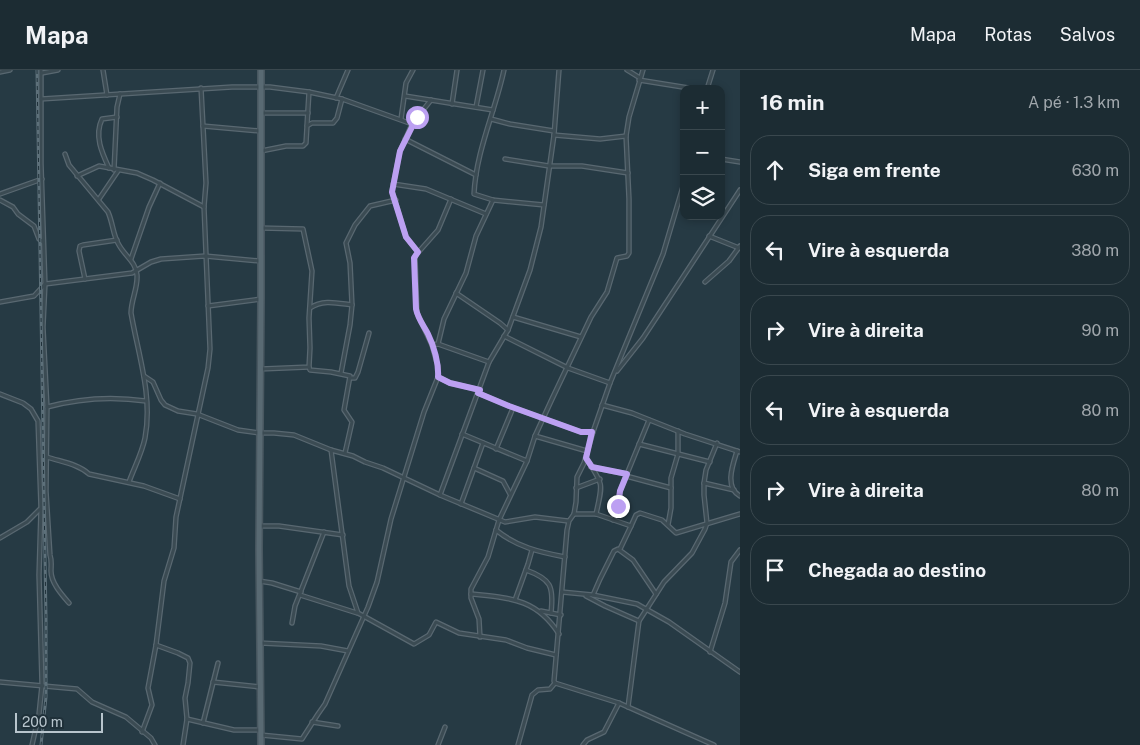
<!DOCTYPE html>
<html lang="pt">
<meta charset="utf-8">
<style>
:root{--surface:#1c2c33;--page:#29383f;--text:#f1f3f6;--muted:#a0a7ac;--line:#3a484e}
body{margin:0;font-family:"Public Sans",sans-serif;background:var(--page);color:var(--text)}
.controls{position:absolute;right:15px;top:15px;display:grid;overflow:hidden;border-radius:10px;box-shadow:0 2px 8px #0003}
.controls button{width:45px;height:45px;display:grid;place-items:center;padding:0;border:0;border-bottom:1px solid var(--line);background:var(--surface);color:var(--text);font:25px sans-serif}
.scale{position:absolute;left:15px;bottom:12px;width:88px;box-sizing:border-box;padding-left:5px;border:2px solid #b8c5cd;border-top:0;font-size:14px;line-height:18px;white-space:nowrap;color:#b8c5cd;-webkit-text-stroke:4px #1f3039;paint-order:stroke}
.stop{position:absolute;width:15px;height:15px;margin:-11px;border:4px solid #bca0f2;border-radius:50%;background:#fff}
.stop.end{background:#bca0f2;border-color:#fff;box-shadow:0 1px 5px #0008}
.list{margin:0;padding:0;list-style:none}
h2{display:flex;justify-content:space-between;align-items:center;height:65px;margin:0;padding:0 20px;font-size:21px}
h2 small{font-size:16px;font-weight:400;color:var(--muted)}
.list li{display:grid;grid-template-columns:32px 1fr auto;gap:15px;align-items:center;box-sizing:border-box;height:70px;margin:0 10px 10px;padding:0 10px;border:1px solid var(--line);border-radius:20px}
.list b{display:block;font-size:19px;white-space:nowrap}
.list em{font-size:16px;font-style:normal;color:var(--muted)}
.icon{flex:none;width:28px;height:28px;fill:none;stroke:currentColor;stroke-width:2;stroke-linecap:round;stroke-linejoin:round}
.map{position:relative;flex:none;width:740px;height:675px;overflow:hidden}
header{display:flex;align-items:center;gap:30px;box-sizing:border-box;height:70px;padding:0 25px;background:var(--surface);border-bottom:1px solid var(--line)}
header strong{font-size:24px}
nav{display:flex;gap:28px;margin-inline-start:auto;font-size:18px}
main{display:flex}
aside{flex:1;background:var(--surface)}
.map>svg:first-child{display:block}
.lines{fill:none;stroke-linecap:round;stroke-linejoin:round}
.minor-casing{stroke:#596871;stroke-width:5.5}
.primary-casing{stroke:#485760;stroke-width:8}
.minor{stroke:#3b4b53;stroke-width:3}
.primary{stroke:#596a73;stroke-width:5}
.rail-casing{stroke:#5d707a;stroke-width:3}
.rail{stroke:#1f3039;stroke-width:1;stroke-dasharray:4;stroke-linecap:butt}
.route{stroke:#bca0f2;stroke-width:6}
</style>
<header>
<strong>Mapa</strong>
<nav><a>Mapa</a><a>Rotas</a><a>Salvos</a></nav>
</header>
<main>
<div class="map">
<svg width="740" height="675" viewBox="0 0 740 675">
<rect width="100%" height="100%" fill="#263a44"/>
<g class="lines">
<g class="minor-casing">
<g id="minor">
<path d="M41 0V93L45 214 43 257 47 337 46 421 50 485C52 491 51 495 51 501 51 513 62 525 69 533"/>
<polyline points="103,0 107,25"/>
<path d="M504 0C495 42 476 81 474 124L493 130 544 135"/>
<polyline points="627,0 640,8"/>
<polyline points="0,2 10,0"/>
<polyline points="42,3 58,0"/>
<polyline points="639,10 695,19"/>
<polyline points="707,19 713,0"/>
<polyline points="405,26 493,40"/>
<polyline points="336,28 348,0"/>
<polyline points="41,29 232,17 270,17 309,22 342,29 412,54"/>
<polyline points="452,34 457,0"/>
<polyline points="476,37 483,0"/>
<polyline points="261,43 308,43"/>
<polyline points="401,49 406,13 413,0"/>
<polyline points="491,49 510,54 554,61"/>
<polyline points="307,55 309,22"/>
<polyline points="203,56 260,61"/>
<polyline points="554,65 600,69 626,66"/>
<polyline points="405,69 476,105"/>
<polyline points="261,81 286,76 303,76 306,73 307,56 312,53 333,53 337,48 342,29"/>
<path d="M65 84 69 95 108 142C113 153 113 166 119 175 125 186 136 192 137 205 138 218 131 230 131 243 138 284 153 326 145 368 142 383 134 398 129 412"/>
<polyline points="505,89 549,96 582,96 628,103"/>
<polyline points="721,89 740,92"/>
<path d="M109 98C102 83 94 66 102 49L117 47"/>
<polyline points="114,100 117,37 120,24"/>
<polyline points="77,106 99,96 137,103 153,110 204,137"/>
<polyline points="684,113 663,184 610,313 593,362 584,393 577,407 576,432 574,444 569,451 567,460 554,611 555,613 619,633 714,675"/>
<polyline points="393,114 426,119 486,144"/>
<polyline points="0,124 42,109"/>
<polyline points="99,129 118,101"/>
<polyline points="0,130 13,137 18,144 34,156 39,169 43,172"/>
<polyline points="709,166 739,178"/>
<polyline points="418,182 406,167 392,121 400,81 412,54 431,30"/>
<polyline points="131,189 149,137 160,113"/>
<polyline points="85,209 79,181 80,176 83,175 117,170"/>
<polyline points="705,212 729,191 740,176"/>
<polyline points="456,223 500,253 508,260"/>
<polyline points="0,232 34,226 45,214 132,203 151,192 161,189 205,186 260,191"/>
<polyline points="208,236 261,229"/>
<path d="M310 238C323 229 337 233 352 235"/>
<polyline points="513,247 581,267"/>
<polyline points="504,266 568,298 610,313"/>
<polyline points="438,274 444,249 466,203 476,166 493,130"/>
<polyline points="432,275 438,274 489,292"/>
<polyline points="309,297 310,300 331,302 350,306 344,340 352,352 345,383"/>
<polyline points="261,299 309,297 310,278 309,248 312,201 303,159 261,158"/>
<polyline points="617,301 643,268 740,120"/>
<polyline points="341,303 350,255 352,235 350,193 346,173 355,155 370,136 396,130"/>
<polyline points="144,306 153,312 161,330 165,335 178,341 197,344 238,360 260,363 274,363 294,365 331,380 353,386 365,392 383,398 440,425 505,452 535,447 568,451"/>
<polyline points="438,307 450,313 480,320"/>
<polyline points="351,308 355,308 358,302 369,263"/>
<polyline points="478,323 509,336 581,362 593,362"/>
<polyline points="0,324 23,333 31,339 38,351 41,438 39,505 42,615 39,644 32,675"/>
<polyline points="602,335 632,343 685,364 740,382"/>
<path d="M47 337C80 328 112 326 146 331"/>
<polyline points="462,364 527,391"/>
<polyline points="535,366 587,381"/>
<polyline points="639,374 710,392"/>
<polyline points="496,379 513,338"/>
<polyline points="331,380 349,516 358,543 414,574 429,565 436,552 459,563 506,570 527,578 556,585"/>
<path d="M737 381C733 394 724 417 740 426"/>
<path d="M47 387C62 392 78 394 89 404L144 416 180 429"/>
<path d="M586 388C604 416 603 412 596 444"/>
<polyline points="591,397 627,404"/>
<polyline points="474,398 503,411 510,424"/>
<polyline points="626,406 671,418"/>
<polyline points="704,413 734,420"/>
<polyline points="576,418 600,409"/>
<polyline points="440,425 489,292 508,260 530,200 541,157 554,65 559,0"/>
<polyline points="461,434 483,373"/>
<polyline points="574,444 596,444 631,456 636,445 640,443 662,450 676,463 740,444"/>
<polyline points="613,450 617,442 620,421 649,350"/>
<polyline points="668,455 671,438 671,408 678,384 678,361"/>
<polyline points="259,456 279,456 343,465"/>
<path d="M496 460C517 477 539 482 565 487"/>
<polyline points="0,468 27,452 40,439"/>
<polyline points="620,479 631,456"/>
<path d="M526 500C551 509 554 516 551 543"/>
<polyline points="259,511 272,513 301,522"/>
<polyline points="562,522 593,525 637,534 669,552 740,602"/>
<path d="M471 524C509 528 536 528 559 564"/>
<polyline points="300,525 357,543"/>
<polyline points="593,525 600,509 614,481 618,479 633,490 656,524"/>
<polyline points="586,526 605,536 639,551"/>
<polyline points="515,530 528,494 532,480"/>
<polyline points="541,541 561,545"/>
<polyline points="292,553 295,536 324,462"/>
<polyline points="480,567 479,549 471,528 471,519 488,487 499,450 527,391 535,366 552,329 591,247 607,222 617,188 627,186 629,183 629,129 626,66 629,47 643,0"/>
<polyline points="260,573 321,576 348,581"/>
<polyline points="156,575 178,583 188,588 190,593 188,613 185,628 187,649 183,675"/>
<polyline points="710,582 725,533 731,492 740,480"/>
<polyline points="0,612 77,619 92,632 126,647 151,668 155,675"/>
<polyline points="213,612 260,617"/>
<polyline points="628,637 639,551 664,512 692,483 705,459 707,453 704,425 704,413 706,400 717,373"/>
<polyline points="187,649 234,660 260,660"/>
<polyline points="312,652 338,656"/>
<polyline points="203,653 218,593"/>
<polyline points="142,662 152,635 148,618 156,575 164,511 174,478 176,447 208,298 210,279 204,137 206,113 201,18"/>
<polyline points="261,665 302,669 318,644 325,634 368,537 377,512 391,449 424,342 438,307 438,297 432,275 417,243 415,186 438,160 451,129"/>
<polyline points="438,675 445,657"/>
<polyline points="518,675 532,625 538,620 550,619 555,613"/>
<polyline points="583,675 587,670 604,662 619,633"/>
</g>
</g>
<g class="primary-casing">
<polyline id="primary" points="261,675 259,479 261,229 261,0"/>
</g>
<use href="#minor" class="minor"/>
<use href="#primary" class="primary"/>
<g class="rail-casing">
<polyline id="rail" points="37,0 46,548 46,627 41,675"/>
</g>
<use href="#rail" class="rail"/>
</g>
<g class="lines">
<path class="route" d="M417 47 400 81 392 122 406 167 418 182 414 188 416 239C418 249 424 256 428 264 434 276 439 294 438 307L450 313 480 320 478 323 509 336 581 362H592L586 388 592 397 627 404 620 421 618 436"/>
</g>
</svg>
<div class="controls">
<button>+</button>
<button>−</button>
<button><svg class="icon" aria-label="layers" viewBox="0 0 24 24"><path d="M12 4l9 5-9 5-9-5zM3 14l9 5 9-5"/></svg></button>
</div>
<div class="scale">200 m</div>
<div class="stop" style="left:417px;top:47px"></div>
<div class="stop end" style="left:618px;top:436px"></div>
</div>
<aside>
<h2>16 min<small>A pé · 1.3 km</small></h2>
<ul class="list">
<li><svg class="icon" aria-label="ahead" viewBox="0 0 24 24"><path d="M12 20V5M6 11l6-6 6 6"/></svg><div><b>Siga em frente</b></div><em>630 m</em></li>
<li><svg class="icon" aria-label="left" viewBox="0 0 24 24"><path d="M17 20v-9H6M10 6l-5 5 5 5"/></svg><div><b>Vire à esquerda</b></div><em>380 m</em></li>
<li><svg class="icon" aria-label="right" viewBox="0 0 24 24"><path d="M7 20v-9h11M14 6l5 5-5 5"/></svg><div><b>Vire à direita</b></div><em>90 m</em></li>
<li><svg class="icon" aria-label="left" viewBox="0 0 24 24"><path d="M17 20v-9H6M10 6l-5 5 5 5"/></svg><div><b>Vire à esquerda</b></div><em>80 m</em></li>
<li><svg class="icon" aria-label="right" viewBox="0 0 24 24"><path d="M7 20v-9h11M14 6l5 5-5 5"/></svg><div><b>Vire à direita</b></div><em>80 m</em></li>
<li><svg class="icon" aria-label="arrive" viewBox="0 0 24 24"><path d="M6 21V4h12l-3 4 3 4H6"/></svg><div><b>Chegada ao destino</b></div></li>
</ul>
</aside>
</main>
